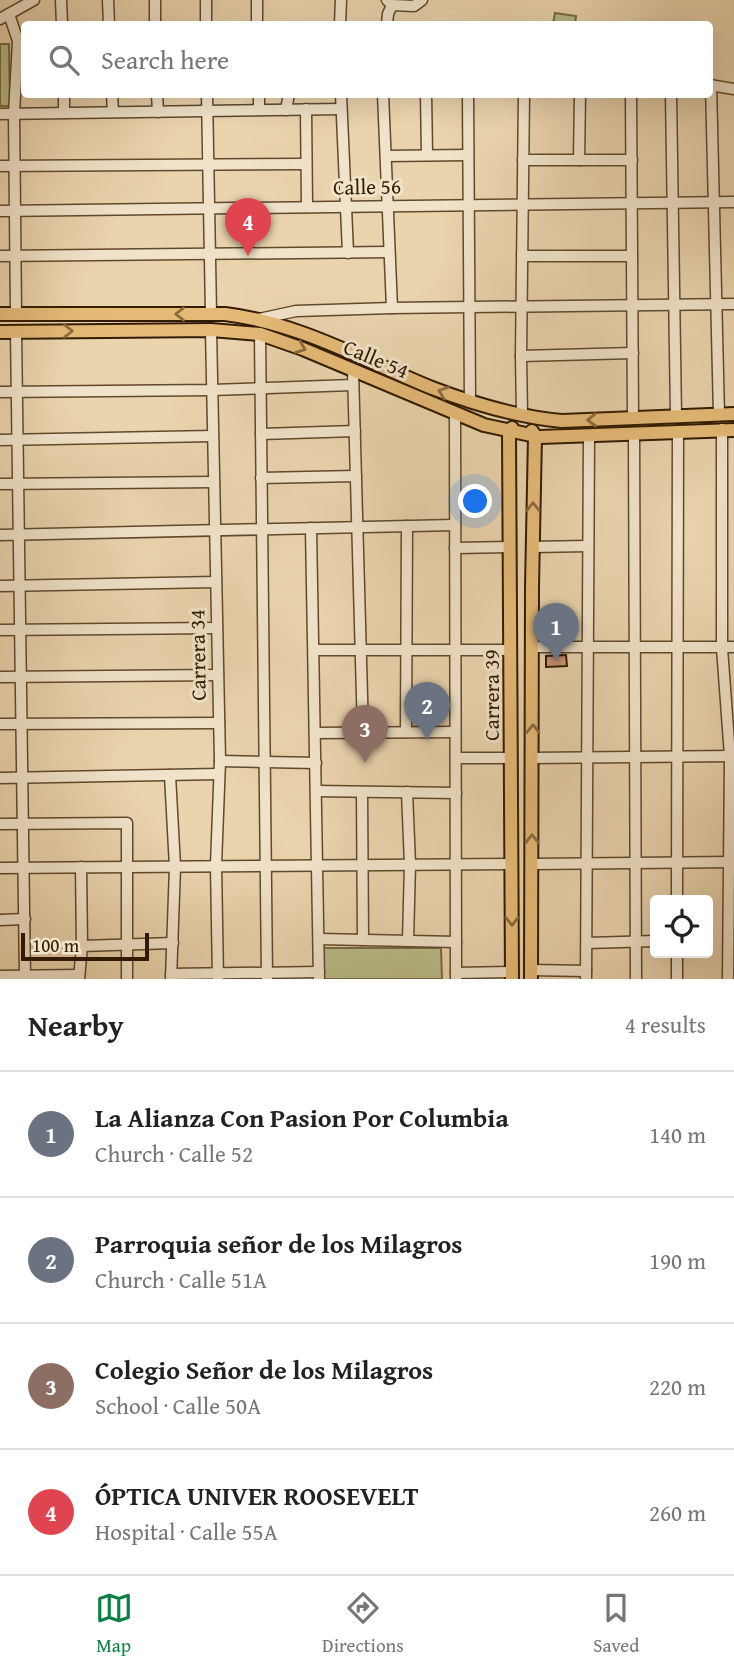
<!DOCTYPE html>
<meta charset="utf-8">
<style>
:root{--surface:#fff;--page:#f2f2f2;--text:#222;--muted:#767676;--line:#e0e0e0;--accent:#0b8043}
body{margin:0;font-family:"Gentium Book Plus",serif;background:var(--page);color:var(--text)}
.controls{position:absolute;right:21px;bottom:21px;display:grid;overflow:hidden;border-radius:7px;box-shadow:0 7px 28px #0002}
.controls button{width:63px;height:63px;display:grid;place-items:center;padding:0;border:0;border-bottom:2px solid var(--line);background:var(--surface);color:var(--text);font:35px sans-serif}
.scale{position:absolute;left:21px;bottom:18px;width:128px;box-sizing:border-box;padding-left:7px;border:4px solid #321b00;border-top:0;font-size:19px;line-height:24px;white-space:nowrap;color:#321b00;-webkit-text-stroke:5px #f1e3ca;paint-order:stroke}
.you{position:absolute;left:476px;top:502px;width:24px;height:24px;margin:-18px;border:5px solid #fff;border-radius:50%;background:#1a73e8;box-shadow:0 0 0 10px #1a73e833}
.badge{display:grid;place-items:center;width:46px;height:46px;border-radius:50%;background:var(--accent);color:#fff;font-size:23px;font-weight:700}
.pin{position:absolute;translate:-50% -58px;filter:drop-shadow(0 2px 4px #0008)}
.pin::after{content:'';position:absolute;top:37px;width:24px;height:21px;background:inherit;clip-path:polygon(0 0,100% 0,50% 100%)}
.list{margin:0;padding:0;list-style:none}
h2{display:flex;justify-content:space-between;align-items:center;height:91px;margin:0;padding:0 28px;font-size:30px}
h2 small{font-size:23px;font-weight:400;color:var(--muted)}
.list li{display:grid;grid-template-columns:46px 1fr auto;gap:21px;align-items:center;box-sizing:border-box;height:126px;padding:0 28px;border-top:2px solid var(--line)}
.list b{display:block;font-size:26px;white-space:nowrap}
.list p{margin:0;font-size:23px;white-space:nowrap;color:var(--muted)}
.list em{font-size:23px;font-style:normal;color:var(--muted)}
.icon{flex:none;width:38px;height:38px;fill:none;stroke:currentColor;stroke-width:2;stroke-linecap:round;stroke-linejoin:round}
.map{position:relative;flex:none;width:734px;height:979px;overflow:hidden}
.search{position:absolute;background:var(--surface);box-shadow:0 7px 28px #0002;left:21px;right:21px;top:21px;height:77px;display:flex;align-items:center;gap:18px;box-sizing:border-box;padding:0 24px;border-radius:7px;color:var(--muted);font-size:26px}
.sheet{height:595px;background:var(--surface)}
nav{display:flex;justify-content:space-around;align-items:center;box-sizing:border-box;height:98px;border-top:2px solid var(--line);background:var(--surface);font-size:19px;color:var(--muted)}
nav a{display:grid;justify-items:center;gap:4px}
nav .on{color:var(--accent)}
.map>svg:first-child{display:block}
.green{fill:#b9bc89;stroke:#766c44;stroke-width:2}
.building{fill:#d3987b;stroke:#321b00;stroke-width:2}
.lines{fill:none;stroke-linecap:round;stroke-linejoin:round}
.minor-casing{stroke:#60492c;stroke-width:13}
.major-casing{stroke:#321b00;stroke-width:16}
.minor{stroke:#f1e3ca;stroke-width:10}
.major{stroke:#e5ba77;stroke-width:12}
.oneway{stroke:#8c6a3c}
.labels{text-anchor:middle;stroke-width:6;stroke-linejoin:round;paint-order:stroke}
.street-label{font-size:21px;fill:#321b00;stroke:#f1e3ca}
</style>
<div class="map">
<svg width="734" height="979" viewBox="0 0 734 979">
<rect width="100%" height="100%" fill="#ead4ae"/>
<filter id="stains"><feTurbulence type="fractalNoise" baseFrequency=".00286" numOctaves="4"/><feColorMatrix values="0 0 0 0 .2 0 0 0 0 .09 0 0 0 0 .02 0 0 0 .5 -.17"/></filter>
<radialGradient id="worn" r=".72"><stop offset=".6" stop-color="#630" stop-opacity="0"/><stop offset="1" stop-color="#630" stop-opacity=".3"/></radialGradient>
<g class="green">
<polygon points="555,13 576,16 575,24 553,24"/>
<polygon points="0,44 9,44 10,106 0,106"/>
<polygon points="321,948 441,948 442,979 322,979"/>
</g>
<polygon class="building" points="566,655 567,666 546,667 546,656"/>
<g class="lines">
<g class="minor-casing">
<g id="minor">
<polyline points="61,0 62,24"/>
<polyline points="108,0 109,24"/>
<polyline points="155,0 155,24"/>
<polyline points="206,0 206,24"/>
<polyline points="257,0 257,24"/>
<polyline points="387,0 392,5 414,6 422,0"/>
<polyline points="9,14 18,41 14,114 16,314"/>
<polyline points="0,19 34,0"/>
<polyline points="340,24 341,0"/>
<polyline points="387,24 388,14 392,5"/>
<polyline points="710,85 734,89"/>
<polyline points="711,85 719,415"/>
<polyline points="64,94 64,113"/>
<polyline points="112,94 113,112"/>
<polyline points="157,94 158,112"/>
<polyline points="207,94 211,314"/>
<polyline points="259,94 259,110"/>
<polyline points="341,94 348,253"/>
<polyline points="383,94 392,308"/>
<polyline points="426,94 427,155"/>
<polyline points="468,94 470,402"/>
<polyline points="631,94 633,418"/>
<polyline points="671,94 676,416"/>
<polyline points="306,109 307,207"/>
<polyline points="286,110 289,94"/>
<polyline points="0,114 341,109"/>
<polyline points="386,156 468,155"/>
<polyline points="523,160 632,160"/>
<polyline points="579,160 580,94"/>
<polyline points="0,166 305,164"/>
<polyline points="0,211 734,202"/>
<polyline points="0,256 389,252"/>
<polyline points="522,256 632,256"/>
<polyline points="259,319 296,311 392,308 734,304"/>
<polyline points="211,330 220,761 216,865 218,979"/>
<polyline points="16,332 25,979"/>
<polyline points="260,334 267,979"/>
<polyline points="521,356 633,353"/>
<polyline points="353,371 363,732"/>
<polyline points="0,392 212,390 353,385"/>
<polyline points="455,413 456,979"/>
<polyline points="522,415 521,356 524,94"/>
<polyline points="722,429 722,648 730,756 728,979"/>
<polyline points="634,433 636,979"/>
<polyline points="261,434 355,431"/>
<polyline points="0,440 213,436"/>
<polyline points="261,478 356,476"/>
<polyline points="0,484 214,482"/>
<polyline points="311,528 319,979"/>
<polyline points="0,535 455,525"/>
<polyline points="532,547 588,546"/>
<polyline points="455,548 509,547"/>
<polyline points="0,586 216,582"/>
<polyline points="0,630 217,628"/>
<polyline points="532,647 734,647"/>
<polyline points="315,650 511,650"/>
<polyline points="0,677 218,675"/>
<polyline points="0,724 219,723"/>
<polyline points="406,732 407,526"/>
<polyline points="315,733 455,732"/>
<polyline points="456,758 511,758"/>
<polyline points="532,758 733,756"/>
<polyline points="220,761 316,763"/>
<polyline points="170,775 175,867 171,979"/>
<polyline points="0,778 219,774"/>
<polyline points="316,791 456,793"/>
<polyline points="362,792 363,940"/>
<polyline points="407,792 410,864 408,941"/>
<polyline points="0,824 127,823 127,979"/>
<polyline points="532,864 733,862"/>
<polyline points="0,868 512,864"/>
<polyline points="677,900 678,431"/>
<polyline points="0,920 25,919"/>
<polyline points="319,939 456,942"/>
<polyline points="587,943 655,941"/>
<polyline points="82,946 173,943"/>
<polyline points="531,970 586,971"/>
<polyline points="456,973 512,972"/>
<polyline points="171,974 319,972"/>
<polyline points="0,976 79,975"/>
<polyline points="79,979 82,946 81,867"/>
<polyline points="586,979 589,435"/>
<polyline points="677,979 677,953"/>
</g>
</g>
<g class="major-casing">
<g id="major">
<path d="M0 314H225C299 323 363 360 432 388 474 404 517 417 562 421L734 414"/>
<polyline points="0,332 211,330 260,334 303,349 484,425 540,437 734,430"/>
<polyline points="512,979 509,432 512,428"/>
<polyline points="531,979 532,587 535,436 532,431"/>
</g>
</g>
<use href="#minor" class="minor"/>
<use href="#major" class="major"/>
</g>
<defs><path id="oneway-chevron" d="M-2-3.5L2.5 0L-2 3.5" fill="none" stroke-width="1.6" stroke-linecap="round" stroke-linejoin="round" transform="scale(1.75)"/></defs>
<g class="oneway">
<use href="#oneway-chevron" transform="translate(180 314) rotate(-180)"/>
<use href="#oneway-chevron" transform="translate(68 331)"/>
<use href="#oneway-chevron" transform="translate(301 348) rotate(21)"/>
<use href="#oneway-chevron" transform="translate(443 392) rotate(-160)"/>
<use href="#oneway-chevron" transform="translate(592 420) rotate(178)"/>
<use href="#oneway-chevron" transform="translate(533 507) rotate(-90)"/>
<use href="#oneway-chevron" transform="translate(533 729) rotate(-89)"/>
<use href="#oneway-chevron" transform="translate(532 839) rotate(-91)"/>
<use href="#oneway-chevron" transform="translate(512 921) rotate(90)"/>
</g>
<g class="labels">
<g class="street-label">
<text transform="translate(367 187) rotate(-1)" y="7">Calle 56</text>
<text transform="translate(376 359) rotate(23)" y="7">Calle 54</text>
<text transform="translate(198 655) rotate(-91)" y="7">Carrera 34</text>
<text transform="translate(492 695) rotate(-90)" y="7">Carrera 39</text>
</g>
</g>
<rect width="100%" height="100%" filter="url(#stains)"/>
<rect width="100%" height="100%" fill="url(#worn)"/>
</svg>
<div class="controls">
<button><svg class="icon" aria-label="locate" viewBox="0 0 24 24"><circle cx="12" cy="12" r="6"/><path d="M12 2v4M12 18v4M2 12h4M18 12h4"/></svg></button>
</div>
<div class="scale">100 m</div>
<div class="you"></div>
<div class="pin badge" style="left:556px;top:661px;background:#6b7280">1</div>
<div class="pin badge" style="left:427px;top:740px;background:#6b7280">2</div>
<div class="pin badge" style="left:365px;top:763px;background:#8d6e63">3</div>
<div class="pin badge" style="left:248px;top:256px;background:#e0444e">4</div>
<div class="search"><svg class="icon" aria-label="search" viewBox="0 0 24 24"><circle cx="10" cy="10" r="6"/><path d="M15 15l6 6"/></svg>Search here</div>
</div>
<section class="sheet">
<h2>Nearby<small>4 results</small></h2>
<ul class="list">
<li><span class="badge" style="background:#6b7280">1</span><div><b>La Alianza Con Pasion Por Columbia</b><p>Church · Calle 52</p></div><em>140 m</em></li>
<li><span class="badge" style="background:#6b7280">2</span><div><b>Parroquia señor de los Milagros</b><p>Church · Calle 51A</p></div><em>190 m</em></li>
<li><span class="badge" style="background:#8d6e63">3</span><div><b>Colegio Señor de los Milagros</b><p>School · Calle 50A</p></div><em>220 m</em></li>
<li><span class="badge" style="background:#e0444e">4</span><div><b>ÓPTICA UNIVER ROOSEVELT</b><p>Hospital · Calle 55A</p></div><em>260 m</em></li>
</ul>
</section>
<nav>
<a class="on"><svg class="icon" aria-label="map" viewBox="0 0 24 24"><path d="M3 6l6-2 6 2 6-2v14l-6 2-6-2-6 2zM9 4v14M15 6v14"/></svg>Map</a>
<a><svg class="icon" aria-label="directions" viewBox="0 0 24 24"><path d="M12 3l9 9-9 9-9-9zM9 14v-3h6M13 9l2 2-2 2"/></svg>Directions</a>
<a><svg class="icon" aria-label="saved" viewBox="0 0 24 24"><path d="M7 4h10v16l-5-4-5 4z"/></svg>Saved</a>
</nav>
